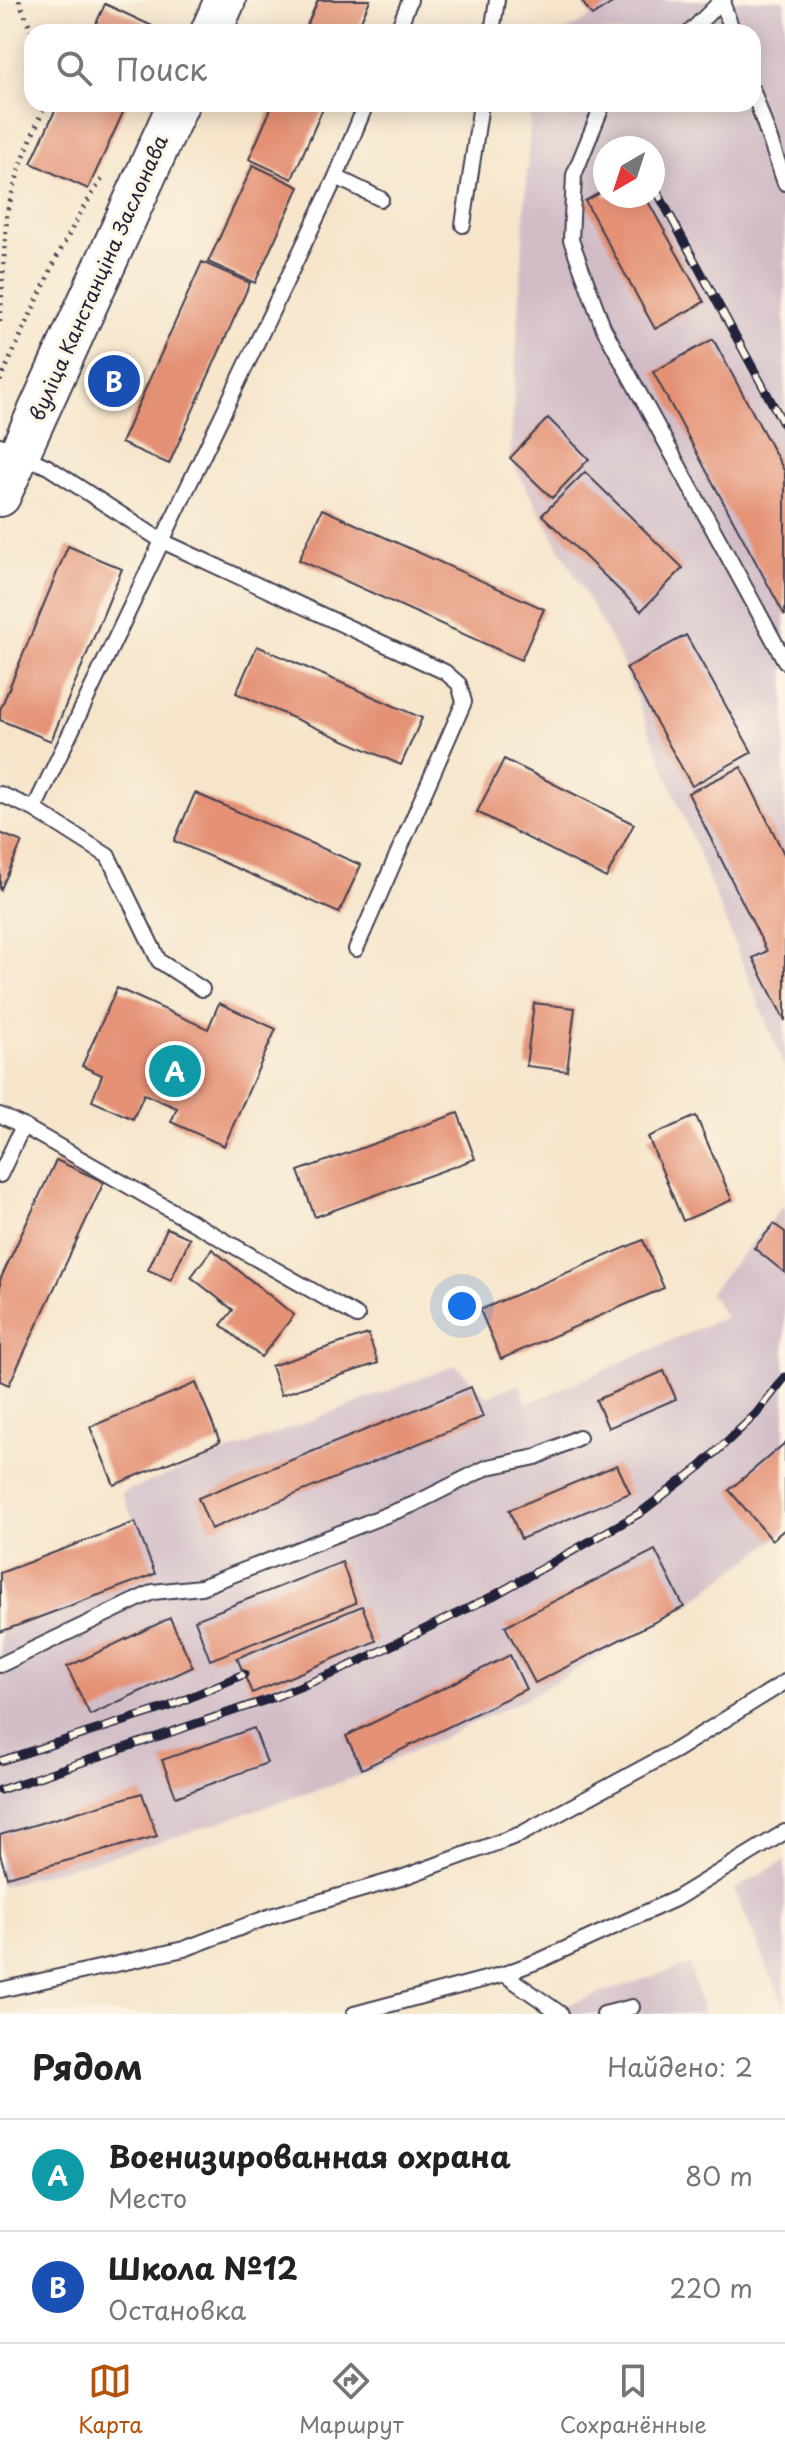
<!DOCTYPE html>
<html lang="ru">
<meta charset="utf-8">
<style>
:root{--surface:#fff;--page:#f6f6f6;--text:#222;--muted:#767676;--line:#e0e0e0;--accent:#b45309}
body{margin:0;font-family:"Playpen Sans",sans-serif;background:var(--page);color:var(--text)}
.compass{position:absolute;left:593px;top:136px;width:72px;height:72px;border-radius:50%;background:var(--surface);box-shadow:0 4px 20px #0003;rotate:219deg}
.you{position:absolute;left:462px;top:1306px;width:28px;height:28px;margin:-20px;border:6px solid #fff;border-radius:50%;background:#1a73e8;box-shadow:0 0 0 12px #1a73e833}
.badge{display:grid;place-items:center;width:52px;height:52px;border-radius:50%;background:var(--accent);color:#fff;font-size:26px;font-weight:700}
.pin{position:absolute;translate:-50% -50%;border:4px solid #fff;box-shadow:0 2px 8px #0006}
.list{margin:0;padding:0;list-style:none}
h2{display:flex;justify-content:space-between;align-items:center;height:104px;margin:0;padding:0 32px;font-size:34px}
h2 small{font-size:26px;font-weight:400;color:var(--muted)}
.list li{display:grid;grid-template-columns:52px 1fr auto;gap:24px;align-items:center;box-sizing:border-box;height:112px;padding:0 32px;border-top:2px solid var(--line)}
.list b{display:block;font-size:30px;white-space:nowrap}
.list p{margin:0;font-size:26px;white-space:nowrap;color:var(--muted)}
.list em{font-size:26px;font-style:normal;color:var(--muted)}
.icon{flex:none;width:44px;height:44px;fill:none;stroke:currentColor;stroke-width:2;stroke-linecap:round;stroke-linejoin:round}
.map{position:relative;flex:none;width:785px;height:2014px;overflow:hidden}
.search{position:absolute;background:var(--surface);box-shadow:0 4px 20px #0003;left:24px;right:24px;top:24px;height:88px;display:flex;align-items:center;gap:20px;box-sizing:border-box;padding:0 28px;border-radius:24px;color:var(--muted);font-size:30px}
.sheet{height:328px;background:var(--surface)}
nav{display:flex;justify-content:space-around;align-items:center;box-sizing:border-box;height:112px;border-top:2px solid var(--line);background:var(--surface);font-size:22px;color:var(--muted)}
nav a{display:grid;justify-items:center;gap:4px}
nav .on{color:var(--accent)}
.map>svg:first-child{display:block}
.industrial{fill:#d2bdc7;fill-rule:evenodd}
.building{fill:#e49175}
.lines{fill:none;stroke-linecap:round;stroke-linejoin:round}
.lane-casing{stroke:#423f51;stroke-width:18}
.secondary-casing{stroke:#423f51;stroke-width:44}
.path{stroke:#423f51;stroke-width:5;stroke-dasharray:2 6;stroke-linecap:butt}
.lane{stroke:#fff;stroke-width:14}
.secondary{stroke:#fff;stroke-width:40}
.rail-casing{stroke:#22223b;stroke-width:9}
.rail{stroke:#fcf5e5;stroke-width:6;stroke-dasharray:18;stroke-linecap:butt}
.labels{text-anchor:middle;stroke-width:6;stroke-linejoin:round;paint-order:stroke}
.street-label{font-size:20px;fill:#22223b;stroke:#fcf5e5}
</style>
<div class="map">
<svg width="785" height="2014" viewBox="0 0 785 2014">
<rect width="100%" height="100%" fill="#fcf5e5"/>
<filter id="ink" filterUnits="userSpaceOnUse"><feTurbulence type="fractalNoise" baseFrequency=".0125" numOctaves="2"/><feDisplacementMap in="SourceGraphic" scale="16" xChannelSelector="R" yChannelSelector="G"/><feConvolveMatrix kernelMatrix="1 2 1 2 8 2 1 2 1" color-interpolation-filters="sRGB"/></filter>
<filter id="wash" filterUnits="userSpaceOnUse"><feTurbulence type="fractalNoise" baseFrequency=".006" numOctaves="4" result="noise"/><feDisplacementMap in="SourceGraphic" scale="32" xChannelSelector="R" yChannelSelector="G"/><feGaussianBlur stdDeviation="1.8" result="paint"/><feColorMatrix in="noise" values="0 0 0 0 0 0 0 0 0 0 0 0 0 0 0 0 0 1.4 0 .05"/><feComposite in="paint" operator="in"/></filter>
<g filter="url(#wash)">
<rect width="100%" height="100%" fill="#f6e5cb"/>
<g class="industrial">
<path d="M581 0H785V1069L618 653 510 458 531 104H753V32H564L591 17ZM605 148H653V196H605Z"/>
<polygon points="785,1204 785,1532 684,1607 523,1700 356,1777 146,1846 0,1886 0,1573 135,1522 121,1493 456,1365 486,1396 520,1384 527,1404 725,1317 710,1292"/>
<polygon points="785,1860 785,2008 734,1890"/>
<polygon points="690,1964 703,2014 552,2014 556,2008"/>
</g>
<g id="blocks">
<g class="building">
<polygon points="318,0 370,0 356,32 304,32"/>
<polygon points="581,0 617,0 592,16"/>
<polygon points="105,4 165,32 92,32"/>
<polygon points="58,104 127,104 88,189 31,163"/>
<polygon points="273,104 325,104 292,179 249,159"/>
<polygon points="253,165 299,187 255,283 208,262"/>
<polygon points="605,190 605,196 645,196 704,302 655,329 585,201"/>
<polygon points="202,262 250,283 169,464 121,443"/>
<polygon points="713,339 785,472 785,616 653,372"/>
<polygon points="548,418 589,459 552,498 510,458"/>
<polygon points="585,472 683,568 641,611 542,515"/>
<polygon points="322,509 544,609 521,660 299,560"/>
<polygon points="68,546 122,569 51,741 0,720 0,710"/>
<polygon points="686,635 752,752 692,786 626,668"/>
<polygon points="257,646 422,718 401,765 236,693"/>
<polygon points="504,759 634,824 606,878 477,812"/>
<polygon points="741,767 785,856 785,1021 753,958 767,951 688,793"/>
<polygon points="195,793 361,865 339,913 174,841"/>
<polygon points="0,833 22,842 0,891"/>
<polygon points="117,988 208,1029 219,1003 276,1029 224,1146 171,1122 177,1108 144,1094 133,1119 92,1101 102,1075 82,1066"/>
<polygon points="534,1003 575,1008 567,1071 526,1066"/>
<polygon points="458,1113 475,1159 315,1217 298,1171"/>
<polygon points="696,1116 732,1200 683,1221 648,1137"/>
<polygon points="56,1160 104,1182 9,1385 0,1381 0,1280"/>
<polygon points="774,1224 785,1232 785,1273 754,1248"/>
<polygon points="167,1228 190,1238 171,1280 148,1270"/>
<polygon points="643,1240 664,1288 501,1359 480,1310"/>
<polygon points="212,1249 294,1315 261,1357 221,1325 233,1310 191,1277"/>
<polygon points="368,1334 378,1363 281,1395 271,1366"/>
<polygon points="664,1371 676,1399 608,1428 596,1400"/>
<polygon points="196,1383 220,1442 114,1485 90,1427"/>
<polygon points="471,1387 483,1417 211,1529 198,1498"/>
<polygon points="785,1443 785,1529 772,1540 729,1490"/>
<polygon points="617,1465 630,1493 521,1539 509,1510"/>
<polygon points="135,1522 155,1574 0,1632 0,1573"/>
<polygon points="655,1550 684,1607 535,1683 505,1626"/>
<polygon points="342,1562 356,1603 210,1660 195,1620"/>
<polygon points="362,1606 376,1641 252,1693 237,1658"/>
<polygon points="170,1618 193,1667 90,1715 67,1667"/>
<polygon points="510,1655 526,1689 362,1769 346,1736"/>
<polygon points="254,1728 267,1763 176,1797 162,1760"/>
<polygon points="142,1793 157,1836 7,1877 0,1854 0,1835"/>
</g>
</g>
</g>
<g filter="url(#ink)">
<use href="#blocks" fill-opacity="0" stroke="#423f51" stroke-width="2"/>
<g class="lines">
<g class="lane-casing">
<g id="lane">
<polyline points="724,0 722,2 733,32"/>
<polyline points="397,32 410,0"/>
<polyline points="492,32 497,0"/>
<polyline points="690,32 722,0"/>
<polyline points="753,91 785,183"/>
<polyline points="603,104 574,175 571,240 603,327 785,661"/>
<polyline points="336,177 366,104"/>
<polyline points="463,225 481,104"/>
<polyline points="0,445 48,467 162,541 445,672 459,684 464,702 356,949"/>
<polyline points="0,794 34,809 108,856 159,961 202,989"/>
<polyline points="34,809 336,177 381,199"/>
<polyline points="0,1115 23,1126 0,1175"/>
<polyline points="23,1126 357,1316"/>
<polyline points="0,1665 153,1592 201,1587 412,1505 488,1467 536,1457 579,1437"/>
<polyline points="504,1974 561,2014"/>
<polyline points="0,1990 184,1949 271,1916 401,1878 521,1834 676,1750 785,1682"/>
<polyline points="354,2014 504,1974 541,1960 675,1899 785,1832"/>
<polyline points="604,2014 632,2007"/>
</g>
</g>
<g class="secondary-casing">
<g id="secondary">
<polyline points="211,32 225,0"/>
<polyline points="0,496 178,104"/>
</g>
</g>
<g class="path">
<polyline points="19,0 32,32"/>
<polyline points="0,321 7,213 20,166 45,104"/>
<polyline points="0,381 57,257 82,210 104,176"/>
</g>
<use href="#lane" class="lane"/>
<use href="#secondary" class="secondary"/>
<g class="rail-casing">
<g id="rail">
<polyline points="653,184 785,427"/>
<polyline points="0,1761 168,1707 244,1674"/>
<polyline points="0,1790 272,1698 341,1670 493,1596 640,1513 701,1466 756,1414 785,1377"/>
</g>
</g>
<use href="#rail" class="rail"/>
</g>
</g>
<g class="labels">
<g class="street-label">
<text transform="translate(99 278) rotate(-66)" y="7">вуліца Канстанціна Заслонава</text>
</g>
</g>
</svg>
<svg class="compass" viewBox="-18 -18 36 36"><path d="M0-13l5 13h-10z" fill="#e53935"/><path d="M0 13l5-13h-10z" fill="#767676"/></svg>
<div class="you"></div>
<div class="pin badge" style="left:175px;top:1071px;background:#0f9aa8">A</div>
<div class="pin badge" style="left:114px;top:381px;background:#1a4fb4">B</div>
<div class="search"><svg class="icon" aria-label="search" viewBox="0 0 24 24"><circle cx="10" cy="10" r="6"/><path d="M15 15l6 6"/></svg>Поиск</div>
</div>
<section class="sheet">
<h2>Рядом<small>Найдено: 2</small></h2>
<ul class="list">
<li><span class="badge" style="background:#0f9aa8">A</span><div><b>Военизированная охрана</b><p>Место</p></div><em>80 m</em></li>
<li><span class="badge" style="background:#1a4fb4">B</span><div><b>Школа №12</b><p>Остановка</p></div><em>220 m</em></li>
</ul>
</section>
<nav>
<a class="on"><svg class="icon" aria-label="map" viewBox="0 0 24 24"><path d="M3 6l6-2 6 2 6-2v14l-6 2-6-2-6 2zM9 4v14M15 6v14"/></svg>Карта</a>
<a><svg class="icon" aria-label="directions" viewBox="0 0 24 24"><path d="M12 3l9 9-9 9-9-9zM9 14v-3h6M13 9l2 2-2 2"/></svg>Маршрут</a>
<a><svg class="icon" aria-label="saved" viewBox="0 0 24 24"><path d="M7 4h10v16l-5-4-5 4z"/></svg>Сохранённые</a>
</nav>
